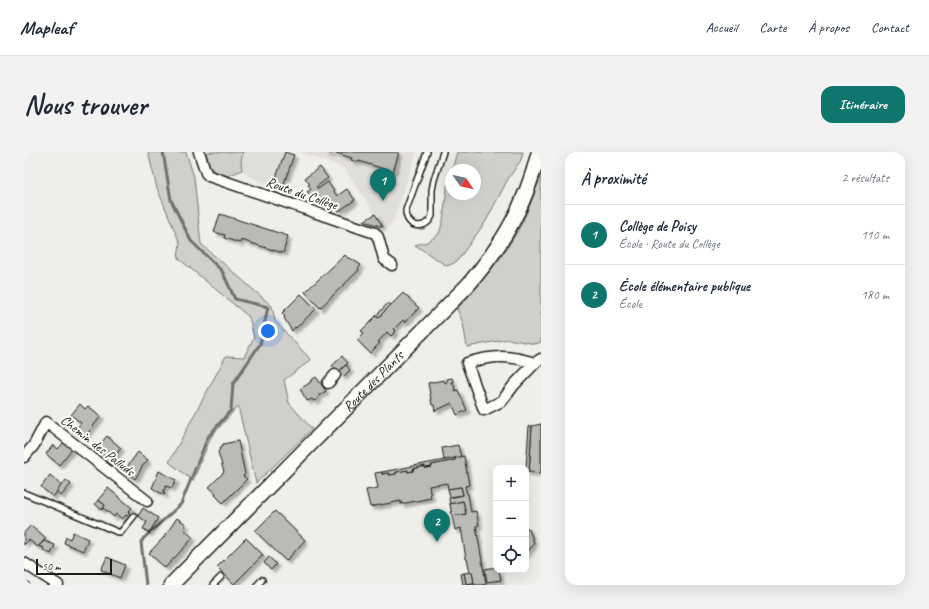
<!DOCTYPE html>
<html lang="fr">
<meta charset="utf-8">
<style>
:root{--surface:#fff;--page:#f2f2f3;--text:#1f2937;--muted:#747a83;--line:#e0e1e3;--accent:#0f766e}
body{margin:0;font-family:Caveat,sans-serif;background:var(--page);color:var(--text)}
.controls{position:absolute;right:12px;bottom:12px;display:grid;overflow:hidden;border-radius:8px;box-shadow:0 4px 16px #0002}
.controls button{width:36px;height:36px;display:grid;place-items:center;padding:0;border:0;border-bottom:1px solid var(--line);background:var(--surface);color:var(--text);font:20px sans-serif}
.compass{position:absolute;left:421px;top:12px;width:36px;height:36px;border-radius:50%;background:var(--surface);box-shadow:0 4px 16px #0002;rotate:124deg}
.scale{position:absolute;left:12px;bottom:10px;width:76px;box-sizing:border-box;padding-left:4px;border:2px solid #1c1c1c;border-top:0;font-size:11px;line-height:14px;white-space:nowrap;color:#1c1c1c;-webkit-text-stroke:3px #fdfcf7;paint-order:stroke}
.you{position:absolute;left:244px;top:179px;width:14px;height:14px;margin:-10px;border:3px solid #fff;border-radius:50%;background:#1a73e8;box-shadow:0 0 0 6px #1a73e833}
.badge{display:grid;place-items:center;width:26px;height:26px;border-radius:50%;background:var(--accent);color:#fff;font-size:13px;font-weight:700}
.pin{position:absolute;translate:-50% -33px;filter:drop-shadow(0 1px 2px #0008)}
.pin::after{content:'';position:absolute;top:21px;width:14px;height:12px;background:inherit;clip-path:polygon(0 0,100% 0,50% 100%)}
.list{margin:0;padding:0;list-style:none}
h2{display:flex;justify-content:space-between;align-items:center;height:52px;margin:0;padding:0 16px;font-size:17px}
h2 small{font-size:13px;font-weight:400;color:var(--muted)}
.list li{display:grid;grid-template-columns:26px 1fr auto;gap:12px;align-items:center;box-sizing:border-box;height:60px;padding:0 16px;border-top:1px solid var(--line)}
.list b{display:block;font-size:15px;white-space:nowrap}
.list p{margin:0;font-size:13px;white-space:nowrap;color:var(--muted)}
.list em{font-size:13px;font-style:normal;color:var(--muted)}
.icon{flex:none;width:22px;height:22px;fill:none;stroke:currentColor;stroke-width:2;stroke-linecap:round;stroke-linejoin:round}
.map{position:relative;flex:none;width:517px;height:433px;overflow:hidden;border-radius:12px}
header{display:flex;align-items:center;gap:24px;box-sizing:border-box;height:56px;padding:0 20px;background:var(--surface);border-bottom:1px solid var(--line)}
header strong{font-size:19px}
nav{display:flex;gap:22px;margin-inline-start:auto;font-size:14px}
.intro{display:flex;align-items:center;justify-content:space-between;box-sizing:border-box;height:96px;padding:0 24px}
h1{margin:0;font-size:28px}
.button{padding:10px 18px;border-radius:12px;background:var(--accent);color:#fff;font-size:14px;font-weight:700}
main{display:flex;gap:24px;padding:0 24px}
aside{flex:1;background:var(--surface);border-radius:12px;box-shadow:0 4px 16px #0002}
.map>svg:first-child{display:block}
.built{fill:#e0deda}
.green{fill:#d0cfcc;stroke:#767674}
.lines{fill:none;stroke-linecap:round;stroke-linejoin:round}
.stream{stroke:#706f6d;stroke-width:3}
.building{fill:#bbbab6;stroke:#1c1c1c;filter:url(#shadow)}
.lane-casing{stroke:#1c1c1c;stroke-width:8}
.street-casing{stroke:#1c1c1c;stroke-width:13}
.secondary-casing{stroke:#1c1c1c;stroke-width:17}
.lane{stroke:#fdfcf7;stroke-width:5}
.street{stroke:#fdfcf7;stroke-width:10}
.secondary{stroke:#fdfcf7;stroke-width:14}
.labels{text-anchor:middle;stroke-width:4;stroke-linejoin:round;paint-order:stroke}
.street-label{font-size:14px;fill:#1c1c1c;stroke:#fdfcf7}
</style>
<header>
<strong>Mapleaf</strong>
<nav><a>Accueil</a><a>Carte</a><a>À propos</a><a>Contact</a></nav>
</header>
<div class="intro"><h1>Nous trouver</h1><a class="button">Itinéraire</a></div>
<main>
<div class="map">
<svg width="517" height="433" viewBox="0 0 517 433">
<defs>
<filter id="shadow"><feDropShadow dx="3.5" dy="3.5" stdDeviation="1" flood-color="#0004"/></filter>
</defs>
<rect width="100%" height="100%" fill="#f0eeea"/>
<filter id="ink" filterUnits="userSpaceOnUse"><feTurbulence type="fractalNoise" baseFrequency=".025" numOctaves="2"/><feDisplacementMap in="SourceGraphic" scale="8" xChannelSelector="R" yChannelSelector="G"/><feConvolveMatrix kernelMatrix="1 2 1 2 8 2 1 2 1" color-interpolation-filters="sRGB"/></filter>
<g filter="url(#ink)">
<g class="built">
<polygon points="219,0 261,0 249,34 231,27 220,21 217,14"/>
<polygon points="275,0 393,0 369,70 362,76 340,69 351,62 320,16"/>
</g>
<g class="green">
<polygon points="124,0 162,0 170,25 177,92 248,154 251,169 287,208 260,228 265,251 288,277 232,331 214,254 187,285 169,329 145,310 202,204 220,205 230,185 225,165 154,106 156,91 133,36"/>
<path d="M182 0H219L217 9 218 18 202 25V23C184 18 187 17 182 0Z"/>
<polygon points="433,0 499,0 497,8 484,27 462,69 434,108 430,111 423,114 391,93 403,90 415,82 419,69 423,35 427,22 427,42 451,42 451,18 428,18"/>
<path d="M516 26H517V190L512 192 484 187 443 195 439 171 433 157C455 133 477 108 493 80 503 63 509 45 516 26Z"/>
</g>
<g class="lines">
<polyline class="stream" points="122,433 117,390 120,386 157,352 184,285 207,258 209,232 236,192 244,155 211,147 198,119 167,89 147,48 139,0"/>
</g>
<g class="building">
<polygon points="261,0 270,3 258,37 249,34"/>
<polygon points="301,0 375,0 369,20 335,9 334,10 327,8 328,6 309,0 308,2"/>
<polygon points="296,15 304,26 292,35 294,37 304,30 313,44 323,37 331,48 315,59 305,46 296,53 289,41 286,43 283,40 287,37 284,33 286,32 281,26"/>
<polygon points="196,62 264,84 259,101 217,88 216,91 200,86 201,83 190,80"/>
<polygon points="351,62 359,75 340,69"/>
<polygon points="321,103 325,107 326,106 337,113 334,117 335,118 296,156 281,140"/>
<polygon points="379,141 395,156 381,170 379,168 370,177 372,179 367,184 363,180 354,190 356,191 346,201 333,188 340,181 337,179 352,164 354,166"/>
<polygon points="277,142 292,157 272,176 271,175 268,179 260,166 261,165 258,161"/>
<polygon points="364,151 367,153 354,166 352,164"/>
<polygon points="318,204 324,211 314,220 308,214"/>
<polygon points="322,213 326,218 319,225 314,220"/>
<polygon points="292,225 302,239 294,244 295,246 290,249 288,247 283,249 276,237 287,230 286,229"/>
<polygon points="428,226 430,230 428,230 428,232 430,232 431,239 434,238 443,258 433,263 428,251 411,259 410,253 408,253 404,231 420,228 421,231 423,230 423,227"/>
<polygon points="56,252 61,257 64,254 77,264 60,286 51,278 57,271 47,263"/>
<polygon points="517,272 517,321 505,320 508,274"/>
<polygon points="505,274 508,274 505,320 502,320 502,316"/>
<polygon points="83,284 97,296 91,304 86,300 82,305 72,297"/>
<polygon points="214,289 221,322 219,324 223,327 199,351 191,343 192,341 185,335 200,320 194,300 199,292"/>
<polygon points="40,290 48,297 35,313 22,302 29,293 34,297"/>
<polygon points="434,293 437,305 420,308 418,296"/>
<polygon points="114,300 124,308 117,316 117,317 111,327 100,319"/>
<polygon points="440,304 445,333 441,334 443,342 444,342 447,360 452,359 455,373 452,374 462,432 458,433 450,433 448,420 446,420 443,407 442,407 437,376 431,378 428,364 442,362 439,349 426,352 425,346 439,343 437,335 424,337 423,331 405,334 407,346 377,352 377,349 346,355 342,338 354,336 351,321 358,320 358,322 365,321 365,323 372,322 372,320 384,318 384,320 389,319 389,317 401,314 401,316 408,315 407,313 431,308 431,306"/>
<polygon points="431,306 431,308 407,313 408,315 401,316 401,314 389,317 389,319 384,320 384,318 372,320 372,322 365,323 365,321 358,322 358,320"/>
<polygon points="135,319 152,328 148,336 142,334 139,340 141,341 140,343 128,336"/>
<polygon points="26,323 38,333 29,345 17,335"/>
<polygon points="42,328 47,332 37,344 32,340"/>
<polygon points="437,335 439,343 426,345 424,337"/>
<polygon points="84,336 108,356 104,360 106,361 103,364 102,363 98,367 92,362 90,365 84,360 79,356 81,353 74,348"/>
<polygon points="74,348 81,353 78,358 71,352"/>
<polygon points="439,349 442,362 428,364 426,352"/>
<polygon points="119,356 134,366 125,381 119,377 123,370 114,364"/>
<polygon points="251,359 281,388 262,409 231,379"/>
<polygon points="153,366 162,372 160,377 169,386 141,416 125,401 140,385"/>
<polygon points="7,373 22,386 14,395 5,388 0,393 0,381"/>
<polygon points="502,375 505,377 510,391 502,403"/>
<polygon points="49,380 64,387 59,399 40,391 42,385 46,387"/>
<polygon points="222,386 239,403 210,432 193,415"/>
<polygon points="20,389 31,393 27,402 19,398 20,396 15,394"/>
<polygon points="83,405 101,413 96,426 77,418"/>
<polygon points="245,405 252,412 247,418 240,411"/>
<polygon points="472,415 472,418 475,418 477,428 463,430 461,417"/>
<polygon points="448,420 450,431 442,432 440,421"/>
<polygon points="440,421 442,432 450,431 450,433 439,433 437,422"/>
</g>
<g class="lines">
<g class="lane-casing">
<g id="lane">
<path d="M403 0 382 58C381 75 401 80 408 64V38L410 28 419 0"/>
<polyline points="0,341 96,381 110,364"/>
<polyline points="0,432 2,433"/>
<polyline points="189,433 197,425"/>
<polyline points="233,433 238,428"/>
</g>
</g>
<g class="street-casing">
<g id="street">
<polyline points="175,0 182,21 185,24 351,81 354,85 360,107 368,113"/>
<path d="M511 211C485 203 469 203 443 211L460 258 478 249 490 233 511 211 517 207"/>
<polyline points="304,231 311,223"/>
<polyline points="0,305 10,293 22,270 123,349"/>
<polyline points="0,411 34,433"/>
</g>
</g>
<g class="secondary-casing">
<g id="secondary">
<path id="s1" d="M147 433 444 133C480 91 501 54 515 0"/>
</g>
</g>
<use href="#lane" class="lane"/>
<use href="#street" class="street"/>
<use href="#secondary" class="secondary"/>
</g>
</g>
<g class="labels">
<g class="street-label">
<text transform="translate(278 41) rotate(19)" y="5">Route du Collège</text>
<text dy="5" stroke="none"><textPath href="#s1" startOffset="287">Route des Plants</textPath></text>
<text transform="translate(74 293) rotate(38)" y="5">Chemin des Palluds</text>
</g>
</g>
</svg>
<div class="controls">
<button>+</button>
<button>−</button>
<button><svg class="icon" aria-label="locate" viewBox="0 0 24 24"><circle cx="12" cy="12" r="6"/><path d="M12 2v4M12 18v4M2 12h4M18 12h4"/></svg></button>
</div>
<svg class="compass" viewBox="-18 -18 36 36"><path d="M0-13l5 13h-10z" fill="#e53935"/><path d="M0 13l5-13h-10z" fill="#747a83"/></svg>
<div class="scale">50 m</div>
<div class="you"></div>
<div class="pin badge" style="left:359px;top:49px">1</div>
<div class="pin badge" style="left:413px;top:390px">2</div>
</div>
<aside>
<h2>À proximité<small>2 résultats</small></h2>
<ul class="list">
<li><span class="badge">1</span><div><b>Collège de Poisy</b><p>École · Route du Collège</p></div><em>110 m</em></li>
<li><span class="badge">2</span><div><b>École élémentaire publique</b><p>École</p></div><em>180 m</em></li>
</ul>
</aside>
</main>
